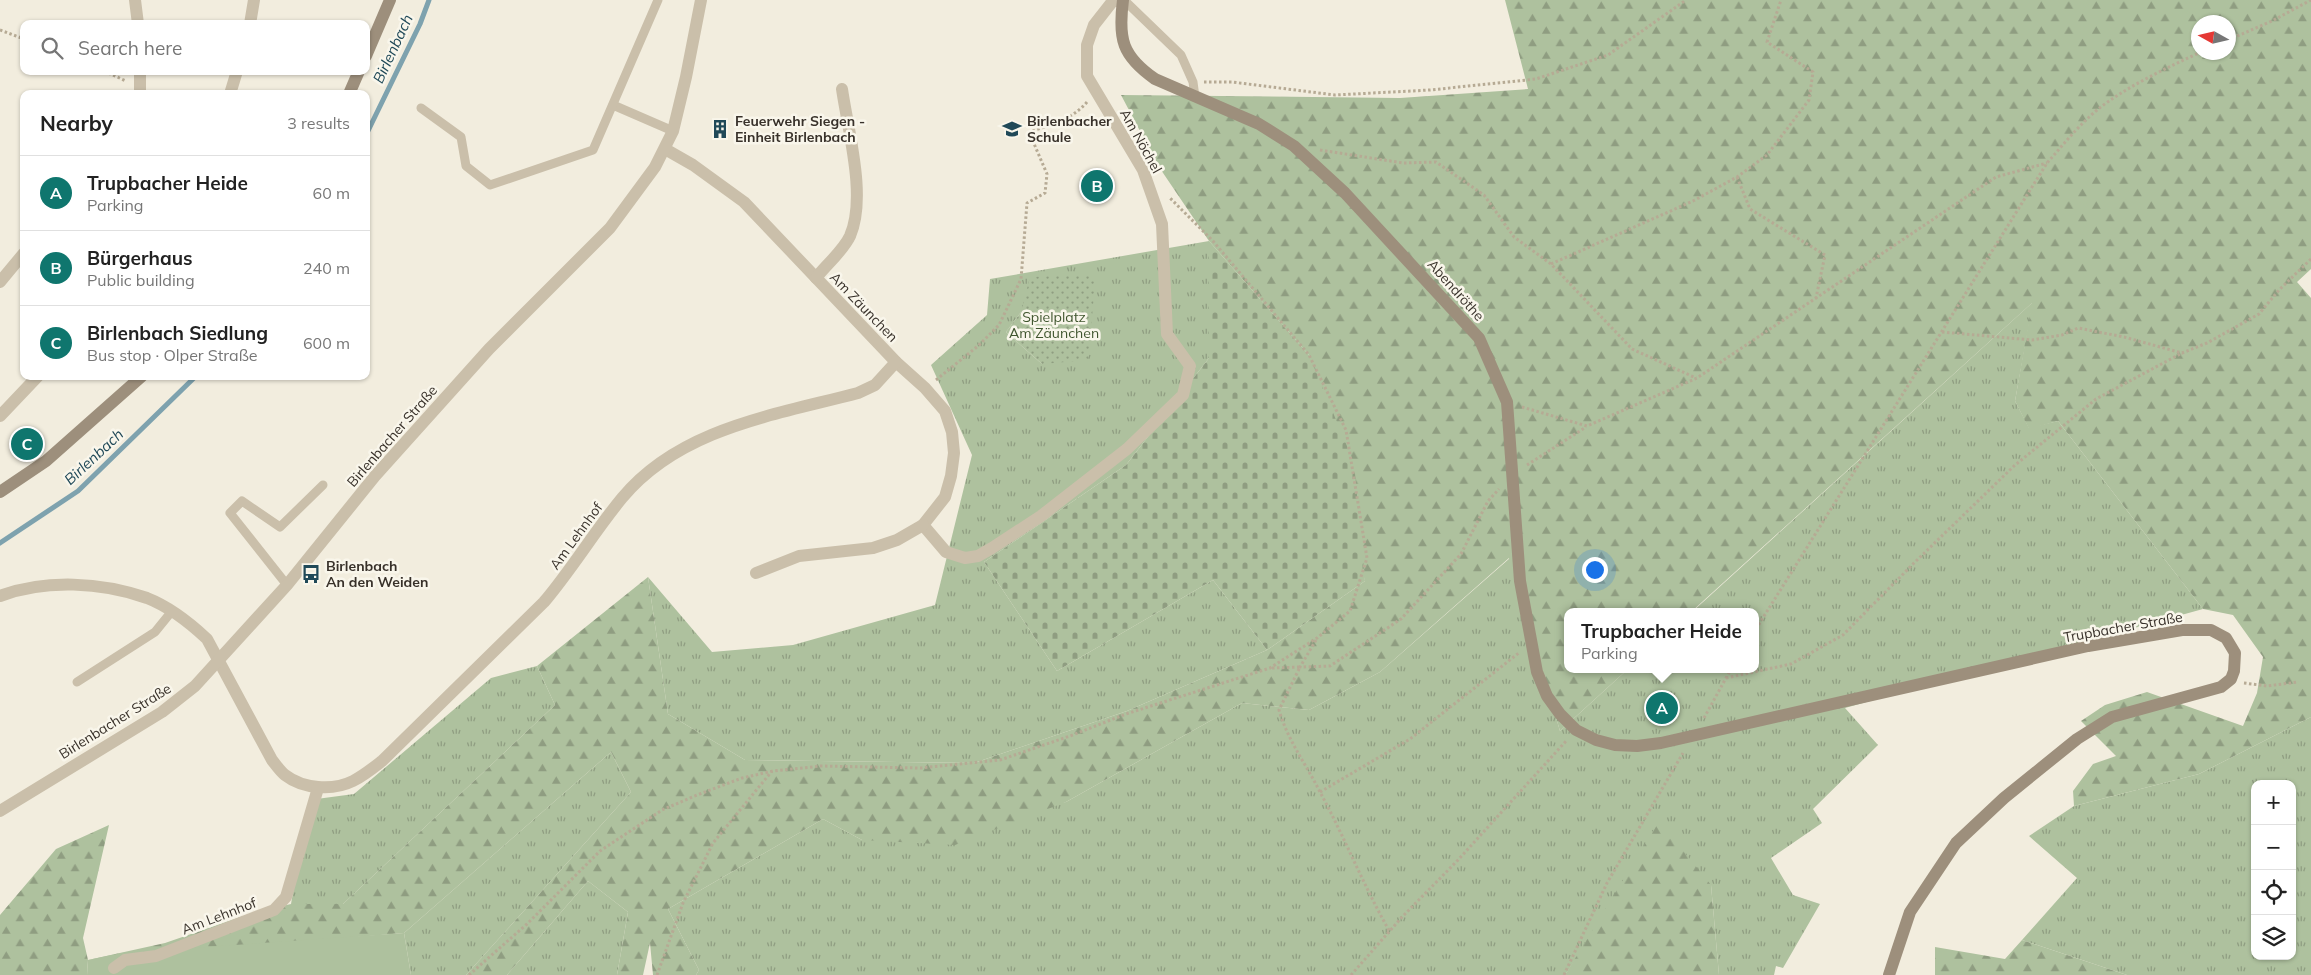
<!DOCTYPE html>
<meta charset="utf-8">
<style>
:root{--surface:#fff;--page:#f6f6f6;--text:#222;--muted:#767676;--line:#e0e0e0;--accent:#0f766e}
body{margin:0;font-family:Mulish,sans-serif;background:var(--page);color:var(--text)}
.controls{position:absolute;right:15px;bottom:15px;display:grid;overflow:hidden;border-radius:10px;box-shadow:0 1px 4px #0004}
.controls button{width:45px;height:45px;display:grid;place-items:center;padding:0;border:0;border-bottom:1px solid var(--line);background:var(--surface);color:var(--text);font:25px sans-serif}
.compass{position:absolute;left:2191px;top:15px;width:45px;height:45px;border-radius:50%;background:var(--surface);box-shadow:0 1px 4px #0004;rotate:278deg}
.you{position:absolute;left:1594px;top:569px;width:18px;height:18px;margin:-12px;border:4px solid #fff;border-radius:50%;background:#1a73e8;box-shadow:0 0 0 8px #1a73e833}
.badge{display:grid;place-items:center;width:32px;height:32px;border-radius:50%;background:var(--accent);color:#fff;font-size:16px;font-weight:700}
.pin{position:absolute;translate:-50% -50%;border:2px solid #fff;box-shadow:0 1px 5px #0006}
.popup{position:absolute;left:1564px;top:608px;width:195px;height:65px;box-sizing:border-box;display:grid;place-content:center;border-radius:10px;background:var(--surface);filter:drop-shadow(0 1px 4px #0005);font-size:16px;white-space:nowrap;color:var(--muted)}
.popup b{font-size:19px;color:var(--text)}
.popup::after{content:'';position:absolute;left:50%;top:100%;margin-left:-10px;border:10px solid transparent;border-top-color:var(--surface)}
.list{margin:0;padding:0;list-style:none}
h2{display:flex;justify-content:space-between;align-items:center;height:65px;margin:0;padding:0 20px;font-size:21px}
h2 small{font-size:16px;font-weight:400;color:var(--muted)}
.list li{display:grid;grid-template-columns:32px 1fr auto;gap:15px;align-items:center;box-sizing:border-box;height:75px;padding:0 20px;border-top:1px solid var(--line)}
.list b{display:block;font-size:19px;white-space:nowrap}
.list p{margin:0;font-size:16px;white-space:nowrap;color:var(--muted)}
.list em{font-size:16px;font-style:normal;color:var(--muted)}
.icon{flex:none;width:28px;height:28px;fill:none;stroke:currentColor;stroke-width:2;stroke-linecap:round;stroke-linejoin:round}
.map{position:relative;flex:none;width:2311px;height:975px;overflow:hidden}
.search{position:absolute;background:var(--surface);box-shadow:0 1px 4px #0004;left:20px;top:20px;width:350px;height:55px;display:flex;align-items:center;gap:12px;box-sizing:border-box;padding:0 18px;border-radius:10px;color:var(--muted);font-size:19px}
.panel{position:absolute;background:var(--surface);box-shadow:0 1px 4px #0004;left:20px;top:90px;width:350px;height:290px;border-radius:10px}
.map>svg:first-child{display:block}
.grass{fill:url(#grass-tufts);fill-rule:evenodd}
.forest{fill:url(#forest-firs);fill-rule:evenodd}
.cemetery{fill:url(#cemetery-stones)}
.park{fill:url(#park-dots)}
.pitch{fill:#aec19e}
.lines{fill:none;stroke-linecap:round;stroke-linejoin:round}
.stream{stroke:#7ea2ae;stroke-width:5}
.path{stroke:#b6aa94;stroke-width:3;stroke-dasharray:2.5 2.5;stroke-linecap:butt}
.lane{stroke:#cabfaa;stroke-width:9}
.street{stroke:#cabfaa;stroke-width:12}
.secondary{stroke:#9d8f7c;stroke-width:12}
.labels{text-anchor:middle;stroke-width:5;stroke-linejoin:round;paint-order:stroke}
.poi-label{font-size:14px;font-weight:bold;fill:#38312a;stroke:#f9f6eb;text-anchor:start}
.street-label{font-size:14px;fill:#38312a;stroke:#f9f6eb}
.park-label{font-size:14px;fill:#3f552e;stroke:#f9f6eb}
.water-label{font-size:15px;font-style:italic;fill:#204958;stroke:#f9f6eb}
</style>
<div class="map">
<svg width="2311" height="975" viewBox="0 0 2311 975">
<defs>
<pattern id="grass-tufts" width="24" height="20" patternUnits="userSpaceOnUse" patternTransform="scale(1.25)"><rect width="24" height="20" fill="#aec19e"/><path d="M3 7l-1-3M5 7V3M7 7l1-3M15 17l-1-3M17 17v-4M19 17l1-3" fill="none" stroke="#8f9d81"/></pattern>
<pattern id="forest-firs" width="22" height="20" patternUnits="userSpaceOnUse" patternTransform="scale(1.25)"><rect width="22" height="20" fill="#aec19e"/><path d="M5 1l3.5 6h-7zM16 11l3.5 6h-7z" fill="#8f9d81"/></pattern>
<pattern id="cemetery-stones" width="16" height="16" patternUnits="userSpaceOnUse" patternTransform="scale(1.25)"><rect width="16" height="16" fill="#aec19e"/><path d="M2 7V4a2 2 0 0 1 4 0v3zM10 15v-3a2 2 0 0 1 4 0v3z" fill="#8f9d81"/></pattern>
<pattern id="park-dots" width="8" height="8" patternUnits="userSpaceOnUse" patternTransform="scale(1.25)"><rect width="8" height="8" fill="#aec19e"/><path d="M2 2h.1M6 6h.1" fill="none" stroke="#8f9d81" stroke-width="1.8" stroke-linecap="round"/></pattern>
</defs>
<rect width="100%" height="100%" fill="#f2edde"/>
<g class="grass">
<path d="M1209 241V358L1126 465 984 562 1057 671 1213 580 1267 650 1127 711 974 763 745 760 668 714 648 577 712 652 793 645 935 605 972 455 931 365 987 315 990 279ZM1021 312 1042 364 1006 332Z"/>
<polygon points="2033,302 2015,401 2029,428 2058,421 2203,609 1845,708 1878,745 1813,809 1822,823 1771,858 1793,895 1820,904 1783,968 1776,966 1774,975 1719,975 1711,885 1577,957 1565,975 696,975 699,970 668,909 823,819 862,840 1066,802 1242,703 1309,710 1380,672 1510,558 1560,731 1628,669 1756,669 1756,612 1692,612"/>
<polygon points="537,666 555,705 343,904 291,904 309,800 354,794 491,678"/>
<path d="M2311 717V975H2127L2022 940 2077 878 2029 836 2074 806 2199 774ZM2255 784H2292V956H2255Z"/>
<polygon points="611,752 631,792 466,975 411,975 404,933"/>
<polygon points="588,881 628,912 617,975 507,975"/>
</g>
<g class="forest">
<path d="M1505 0H2311V269L2297 282 2311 298V717L2199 774 2074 806 2073 791 2093 764 2116 756 2081 721 2105 705 2147 692 2243 726 2257 693 2263 657 2233 615 2203 609 2058 421 2029 429 2015 401 2032 303 1691 612H1568V669H1628L1560 731 1509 558 1380 672 1309 710 1242 703 1066 802 955 845 862 840 823 819 668 909 699 970 696 975H653L650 943 643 975H617L628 912 588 881 507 975H466L631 792 611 752 404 933 88 960 87 975H0V915L56 849 109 825 83 938 88 960 165 943 252 913 291 904H343L555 705 537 666 648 577 668 714 745 760 974 763 1127 711 1267 650 1365 581 1309 355 1209 241 1159 167 1121 95 1400 98 1528 89ZM2198 22H2228V52H2198Z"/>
<polygon points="1659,821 1711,885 1719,975 1565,975"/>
<polygon points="2022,940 2127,975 1935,975 1935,947 2005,959"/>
</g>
<polygon class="cemetery" points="1209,241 1309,355 1354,463 1365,581 1267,650 1213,580 1057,671 984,562 1126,465 1209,358"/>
<polygon class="park" points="1096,274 1088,360 1042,364 1006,332 1021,312 1030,277"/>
<polygon class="pitch" points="404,933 411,975 87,975 88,960 121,953"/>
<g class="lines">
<g class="stream">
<polyline points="366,135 420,24 429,0"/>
<polyline points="0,543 78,491 196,376"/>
</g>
<g class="path">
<polyline points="0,30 24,39"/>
<polyline points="2228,40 2272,21 2311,0"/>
<polyline points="104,71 126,81"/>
<polyline points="1204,82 1232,82 1335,95 1430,90 1536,79 1608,55 1686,0"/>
<polyline points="1320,150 1403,163 1436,162 1484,195 1514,237 1551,264 1632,349 1696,378"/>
<polyline points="1737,177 1750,209 1825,255 1816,298"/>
<polyline points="1551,264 1693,201 1737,177 1767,155 1809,100 1813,72 1767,42 1781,0"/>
<polyline points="1942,332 2032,340 2062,335 2078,328 2124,337 2182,353 2207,343 2259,314 2279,290 2311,259"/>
<path d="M936 380 978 346 999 325 1021 279 1027 203 1045 193 1047 174 1029 132C1050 125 1073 119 1087 102"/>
<polyline points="1522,407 1587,426 1697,378 1996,177 2047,163"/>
<polyline points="1527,465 1586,427"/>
<path d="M1756 629 2047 163C2063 145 2078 126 2097 110 2124 88 2168 67 2201 52"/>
<polyline points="1316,640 1300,667 1330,666 1401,619 1461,554 1488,501 1499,489"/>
<path d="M1272 668 1300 667 1279 710C1288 741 1306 764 1320 792 1345 838 1364 887 1390 932"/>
<polyline points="1726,678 1791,664 1843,635 1914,563 2014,466 2096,399 2182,353"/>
<polyline points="2244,683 2267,686 2298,682"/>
<polyline points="1704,718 1731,669"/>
<polyline points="1320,792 1410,739 1520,652"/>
<polyline points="469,975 527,924 600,851 662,810 697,795 742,778 773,771 821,766 921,768 1000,760 1070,736 1126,714 1270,668 1317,638 1350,611 1367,558 1346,430 1309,355 1213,241 1169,197"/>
<polyline points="657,975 683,903 713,843 772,771"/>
<polyline points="1351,975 1403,916 1458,860 1567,740"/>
<polyline points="1564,975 1607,883 1683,753"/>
</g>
<g class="lane">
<polyline points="1124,0 1181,55 1193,82 1195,97"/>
<polyline points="613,105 673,131"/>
<polyline points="421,108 461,137 466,166 490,185 593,150 658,0"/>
<polyline points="287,585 230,513 242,501 280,527 323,485"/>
<polyline points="77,682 155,632 172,611"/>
</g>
<g class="street">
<polyline points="135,0 138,24"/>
<polyline points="250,24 254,0"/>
<polyline points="140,71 140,94"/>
<polyline points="230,94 237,71"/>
<polyline points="665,149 693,165 744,202 896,362 925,388 945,411 952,432 954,453 951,476 945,497 923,525 946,552 965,558 978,556 992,548 1041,516 1127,449 1183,395 1190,366 1167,334 1162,224 1143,170 1087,76 1087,45 1094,25 1112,2 1121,0"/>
<path d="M816 278C826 265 843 251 850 236 867 197 848 131 842 89"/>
<polyline points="0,282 24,253"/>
<polyline points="0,416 38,376"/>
<polyline points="756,573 799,556 873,548 897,540 923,525"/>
<path d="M0 596C46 579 101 582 147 598 170 607 190 623 207 639L272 760C276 765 280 771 285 775 303 789 333 791 353 781 363 776 373 768 382 761L544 602C572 569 594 532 622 498 680 428 775 415 858 393L875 385 896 362"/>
<polyline points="0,811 162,712 195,686 287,585 375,476 489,349 610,228 655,167 673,131 686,77 701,0"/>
<polyline points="114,968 125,960 156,956 274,910 286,897 318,788"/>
</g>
<g class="secondary">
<path d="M1123 0C1118 39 1122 56 1155 79L1259 124 1294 146 1345 193 1479 338 1507 402 1520 581 1537 672 1547 696 1560 714 1576 730 1596 740 1615 745 1637 746 1661 743 2088 646 2182 630H2211L2226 638 2235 653 2234 671 2231 679 2221 687 2112 717 2077 739 2004 798 1956 843 1910 912 1889 975"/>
<polyline points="366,56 390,0"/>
<polyline points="349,94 359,71"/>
<polyline points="0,492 46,461 142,376"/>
</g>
</g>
<defs>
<g id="building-bare" transform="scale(1.5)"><path d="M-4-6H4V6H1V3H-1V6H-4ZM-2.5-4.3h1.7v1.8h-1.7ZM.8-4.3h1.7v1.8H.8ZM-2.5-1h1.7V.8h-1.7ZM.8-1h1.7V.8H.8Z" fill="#204958" stroke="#f9f6eb" stroke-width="2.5" paint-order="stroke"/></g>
<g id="school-bare" transform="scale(1.5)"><path d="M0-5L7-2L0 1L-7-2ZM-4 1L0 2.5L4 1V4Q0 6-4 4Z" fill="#204958" stroke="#f9f6eb" stroke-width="2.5" paint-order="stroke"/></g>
<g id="bus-bare" transform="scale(1.5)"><path d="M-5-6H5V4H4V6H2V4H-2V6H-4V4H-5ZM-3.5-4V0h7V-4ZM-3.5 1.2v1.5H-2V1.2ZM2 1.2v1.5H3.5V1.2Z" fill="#204958" stroke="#f9f6eb" stroke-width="2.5" paint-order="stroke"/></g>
</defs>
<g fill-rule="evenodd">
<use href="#building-bare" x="720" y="129"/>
<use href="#school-bare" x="1012" y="129"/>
<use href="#bus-bare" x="311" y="574"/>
</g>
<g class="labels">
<g class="poi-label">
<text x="735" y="126">Feuerwehr Siegen -<tspan x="735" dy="16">Einheit Birlenbach</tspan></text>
<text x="1027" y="126">Birlenbacher<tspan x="1027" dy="16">Schule</tspan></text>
<text x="326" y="571">Birlenbach<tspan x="326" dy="16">An den Weiden</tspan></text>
</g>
<g class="street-label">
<text transform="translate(1141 141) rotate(61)" y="5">Am Nöchel</text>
<text transform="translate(1456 290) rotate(48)" y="5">Abendröthe</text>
<text transform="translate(864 307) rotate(46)" y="5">Am Zäunchen</text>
<text transform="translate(392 436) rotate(-49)" y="5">Birlenbacher Straße</text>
<text transform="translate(576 536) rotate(-54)" y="5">Am Lehnhof</text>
<text transform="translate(2123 627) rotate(-10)" y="5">Trupbacher Straße</text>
<text transform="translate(115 721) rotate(-32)" y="5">Birlenbacher Straße</text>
<text transform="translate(219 916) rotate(-21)" y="5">Am Lehnhof</text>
</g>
<g class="park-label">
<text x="1054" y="322">Spielplatz<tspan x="1054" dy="16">Am Zäunchen</tspan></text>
</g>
<g class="water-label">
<text transform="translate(393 49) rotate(-65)" y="5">Birlenbach</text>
<text transform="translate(94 457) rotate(-43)" y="5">Birlenbach</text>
</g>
</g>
</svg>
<div class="controls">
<button>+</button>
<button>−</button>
<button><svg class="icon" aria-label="locate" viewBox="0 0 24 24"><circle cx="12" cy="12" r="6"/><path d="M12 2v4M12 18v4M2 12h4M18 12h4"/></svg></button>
<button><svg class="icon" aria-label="layers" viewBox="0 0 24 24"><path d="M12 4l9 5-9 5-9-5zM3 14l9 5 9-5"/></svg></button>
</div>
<svg class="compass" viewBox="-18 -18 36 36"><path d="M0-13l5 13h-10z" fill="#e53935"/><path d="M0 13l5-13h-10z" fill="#767676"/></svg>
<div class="you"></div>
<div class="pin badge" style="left:1662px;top:708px">A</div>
<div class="popup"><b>Trupbacher Heide</b>Parking</div>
<div class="pin badge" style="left:1097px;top:186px">B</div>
<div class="pin badge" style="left:27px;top:444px">C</div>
<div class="search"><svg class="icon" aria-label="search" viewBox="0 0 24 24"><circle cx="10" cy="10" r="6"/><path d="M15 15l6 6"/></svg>Search here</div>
<section class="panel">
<h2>Nearby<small>3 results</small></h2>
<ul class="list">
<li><span class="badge">A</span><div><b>Trupbacher Heide</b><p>Parking</p></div><em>60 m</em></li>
<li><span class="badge">B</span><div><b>Bürgerhaus</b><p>Public building</p></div><em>240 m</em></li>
<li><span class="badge">C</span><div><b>Birlenbach Siedlung</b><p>Bus stop · Olper Straße</p></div><em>600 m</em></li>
</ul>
</section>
</div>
